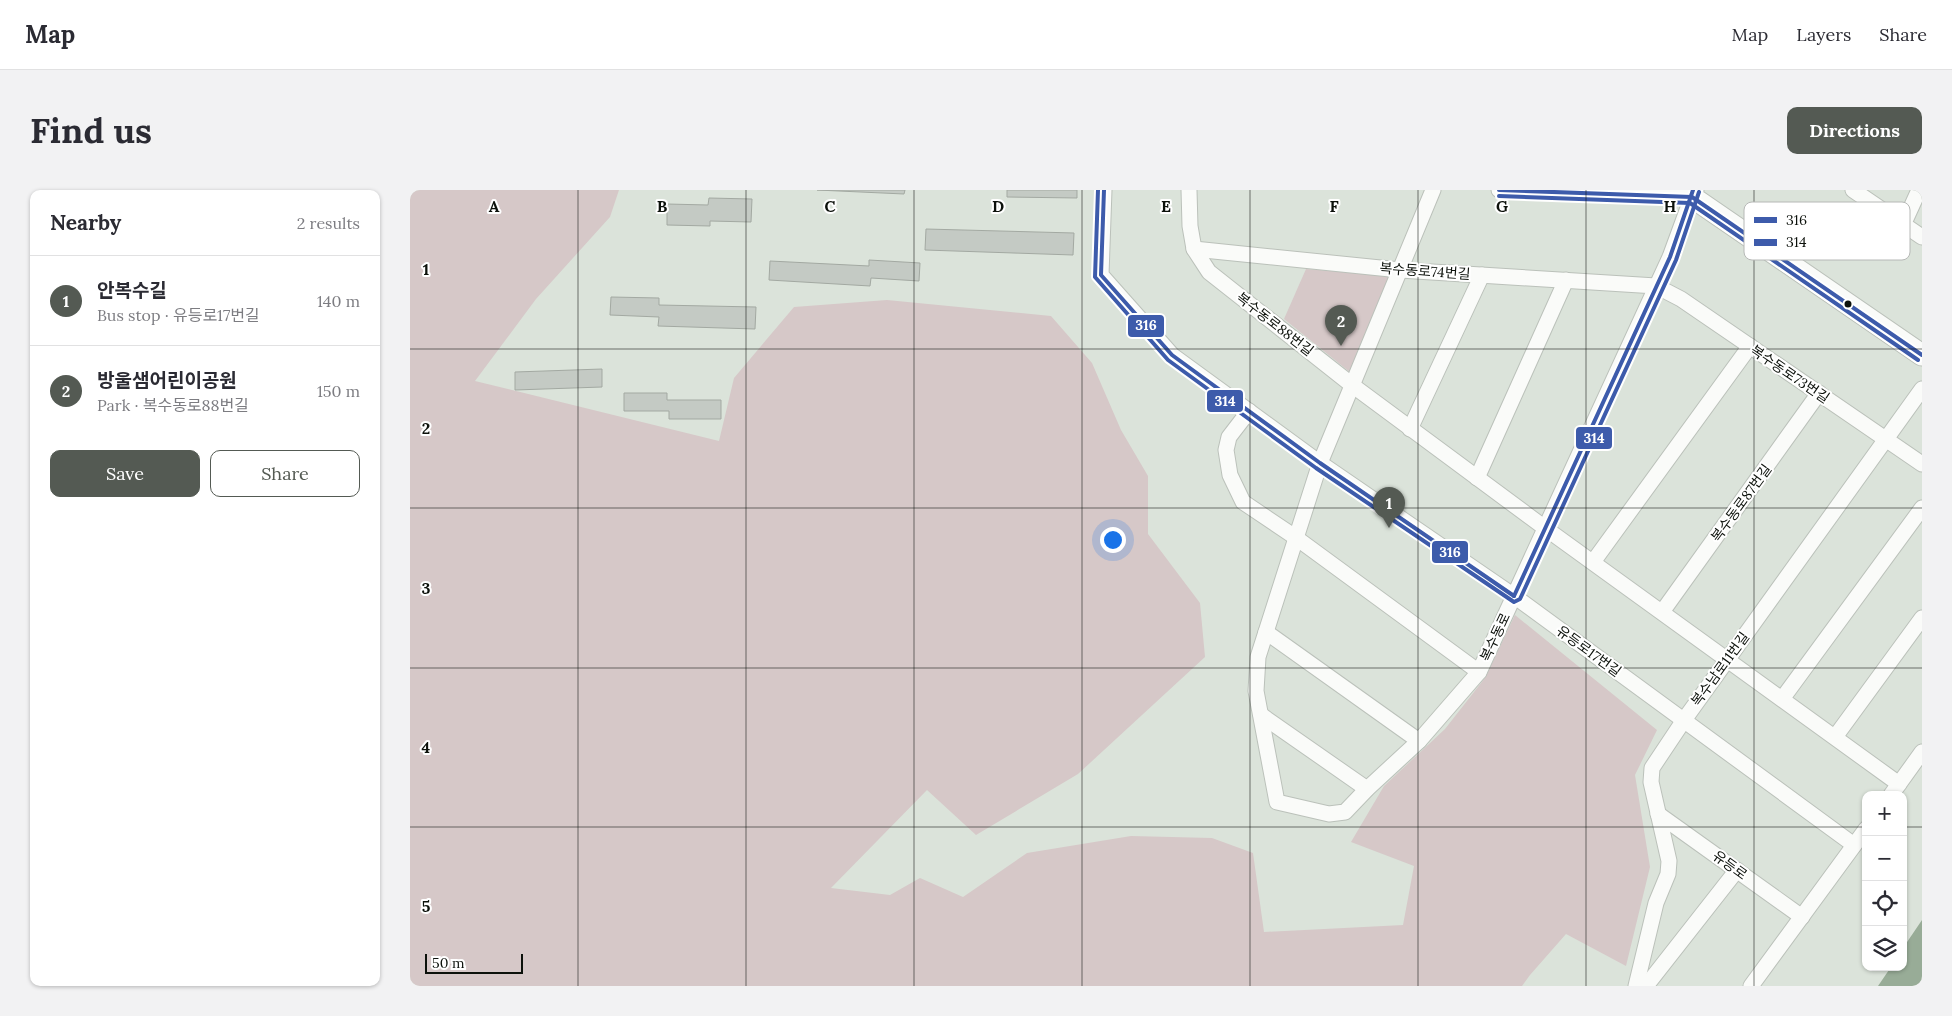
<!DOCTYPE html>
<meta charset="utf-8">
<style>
:root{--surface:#fff;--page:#f2f2f3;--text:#2b2b33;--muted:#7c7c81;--line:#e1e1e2;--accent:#545a53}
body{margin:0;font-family:Lora,"Noto Sans KR",serif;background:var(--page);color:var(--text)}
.controls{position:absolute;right:15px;bottom:15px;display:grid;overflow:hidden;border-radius:10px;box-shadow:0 1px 4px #0004}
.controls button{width:45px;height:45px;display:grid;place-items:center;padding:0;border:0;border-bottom:1px solid var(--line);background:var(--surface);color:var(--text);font:25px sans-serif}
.scale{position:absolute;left:15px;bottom:12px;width:98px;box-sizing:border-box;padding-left:5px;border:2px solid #0c110b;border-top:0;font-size:14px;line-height:18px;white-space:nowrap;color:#0c110b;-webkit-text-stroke:4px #fff;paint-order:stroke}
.you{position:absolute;left:702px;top:349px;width:18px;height:18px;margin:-12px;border:4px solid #fff;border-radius:50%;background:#1a73e8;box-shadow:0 0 0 8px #1a73e833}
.badge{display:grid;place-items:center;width:32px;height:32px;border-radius:50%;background:var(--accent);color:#fff;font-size:16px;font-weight:700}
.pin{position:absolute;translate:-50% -41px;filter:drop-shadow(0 1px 2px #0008)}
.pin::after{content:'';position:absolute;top:26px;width:18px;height:15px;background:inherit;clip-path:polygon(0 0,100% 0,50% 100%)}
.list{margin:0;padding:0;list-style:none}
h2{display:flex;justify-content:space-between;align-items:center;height:65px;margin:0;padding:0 20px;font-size:21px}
h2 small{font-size:16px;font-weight:400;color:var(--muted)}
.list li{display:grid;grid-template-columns:32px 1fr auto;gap:15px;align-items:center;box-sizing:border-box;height:90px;padding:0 20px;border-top:1px solid var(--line)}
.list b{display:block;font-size:19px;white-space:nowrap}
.list p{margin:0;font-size:16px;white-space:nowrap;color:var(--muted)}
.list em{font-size:16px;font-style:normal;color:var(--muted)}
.actions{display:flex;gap:10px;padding:15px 20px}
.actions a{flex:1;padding:11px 0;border:1px solid var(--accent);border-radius:10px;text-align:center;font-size:18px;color:var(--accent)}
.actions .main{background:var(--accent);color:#fff}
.icon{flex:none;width:28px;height:28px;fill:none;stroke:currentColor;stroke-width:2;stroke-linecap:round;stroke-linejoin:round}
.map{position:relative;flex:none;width:1512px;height:796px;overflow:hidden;border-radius:10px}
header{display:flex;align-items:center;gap:30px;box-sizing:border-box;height:70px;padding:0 25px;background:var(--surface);border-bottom:1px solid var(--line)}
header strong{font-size:24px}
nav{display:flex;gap:28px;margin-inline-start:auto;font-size:18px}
.intro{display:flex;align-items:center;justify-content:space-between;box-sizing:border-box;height:120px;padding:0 30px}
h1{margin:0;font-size:35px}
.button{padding:12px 22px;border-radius:10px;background:var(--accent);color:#fff;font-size:18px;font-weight:700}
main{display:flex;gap:30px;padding:0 30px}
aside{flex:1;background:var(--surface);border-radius:10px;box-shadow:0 1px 4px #0004}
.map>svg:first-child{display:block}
.green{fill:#d6c8c8}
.water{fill:#98ac97}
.building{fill:#c4cac4;stroke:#a3a9a2}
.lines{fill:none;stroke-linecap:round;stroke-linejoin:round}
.minor-casing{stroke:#bbc1ba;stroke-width:17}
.secondary-casing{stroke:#bbc1ba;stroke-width:23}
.minor{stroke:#fafbf9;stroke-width:15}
.secondary{stroke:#fafbf9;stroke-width:21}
.bus-1-casing{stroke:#fff;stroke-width:8}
.bus-2-casing{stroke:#fff;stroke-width:8}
.bus-1{stroke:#3d5bab;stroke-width:4}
.bus-2{stroke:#3d5bab;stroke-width:4}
.grid{fill:none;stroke:#0c110b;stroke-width:1;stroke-opacity:0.55}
.bus-dot{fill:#0c110b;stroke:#fff;stroke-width:2}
.labels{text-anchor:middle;stroke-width:4;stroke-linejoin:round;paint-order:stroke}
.street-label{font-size:14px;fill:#0c110b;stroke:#fff}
.key{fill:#fff;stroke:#b6b8b6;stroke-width:1}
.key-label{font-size:14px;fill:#0c110b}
.grid-label{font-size:16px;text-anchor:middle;font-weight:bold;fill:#0c110b;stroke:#fff;stroke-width:4;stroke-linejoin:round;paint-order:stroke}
.line-badge{stroke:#fff;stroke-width:2}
.badge-label{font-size:14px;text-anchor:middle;font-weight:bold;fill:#fff}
</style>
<header>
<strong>Map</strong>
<nav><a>Map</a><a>Layers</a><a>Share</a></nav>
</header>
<div class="intro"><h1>Find us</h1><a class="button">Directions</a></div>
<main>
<aside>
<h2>Nearby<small>2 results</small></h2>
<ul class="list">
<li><span class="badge">1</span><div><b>안복수길</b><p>Bus stop · 유등로17번길</p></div><em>140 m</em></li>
<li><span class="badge">2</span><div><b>방울샘어린이공원</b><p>Park · 복수동로88번길</p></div><em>150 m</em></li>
</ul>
<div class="actions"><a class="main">Save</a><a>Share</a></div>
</aside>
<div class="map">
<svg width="1512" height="796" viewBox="0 0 1512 796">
<rect width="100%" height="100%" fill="#dbe3da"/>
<g class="green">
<polygon points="0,0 209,0 200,27 126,109 65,191 309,251 324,188 384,117 477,110 641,126 682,173 711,240 738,286 738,344 790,413 795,467 668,584 566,645 517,600 421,698 480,705 510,688 553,707 617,663 721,646 802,648 843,663 854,742 993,735 1004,676 941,652 974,596 1035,539 1075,488 1105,425 1247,540 1225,585 1240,677 1216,776 1156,744 1120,785 1112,796 0,796"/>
<polygon points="896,79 988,86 941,183 874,129"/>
</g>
<polygon class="water" points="1512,730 1512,796 1468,796 1481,777 1493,777 1493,758"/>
<g class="building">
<polygon points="407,0 495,0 494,4"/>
<polygon points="597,0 667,0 667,8 597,7"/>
<polygon points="299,8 342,9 341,32 300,31 300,36 257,35 257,14 298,15"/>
<polygon points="516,39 664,43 663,65 515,60"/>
<polygon points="459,70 510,73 509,91 461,88 460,96 359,90 360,71 459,76"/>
<polygon points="201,107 249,108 249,115 346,117 345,139 248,136 249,127 200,125"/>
<polygon points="192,179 192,197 105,200 105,182"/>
<polygon points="214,203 257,203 257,210 311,210 311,229 259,229 259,221 214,221"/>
</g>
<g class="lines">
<g class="minor-casing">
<g id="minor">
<polyline points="694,0 691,85 762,165 910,273 1104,406 1444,655"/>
<polyline points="779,0 780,36 784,59 799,82 942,195 1135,338 1489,594"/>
<polyline points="1023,0 910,273 848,467 846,501 867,612 919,624 935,622 957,599 1009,551 1069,482 1260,67 1282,7 1089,0"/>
<polyline points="1443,0 1512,47"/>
<polyline points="1494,33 1509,0"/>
<polyline points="784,59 990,80 1246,96 1271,109 1512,274"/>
<polyline points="839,221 819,247 816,260 820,285 833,312 885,347 1069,482"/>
<polyline points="1000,239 1072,85"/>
<polyline points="1067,288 1156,90"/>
<polyline points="1183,372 1340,156"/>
<polyline points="1252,422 1409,203"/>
<polyline points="856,442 1009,551"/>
<polyline points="1372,509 1512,318"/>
<polyline points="851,525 957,599"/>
<polyline points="1425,547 1512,428"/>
<polyline points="1481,605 1512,562"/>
<polyline points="1248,624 1392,727"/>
<polyline points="1226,796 1246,713 1258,684 1259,671 1241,592 1242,578 1274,530 1512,199"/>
<polyline points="1236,796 1327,680"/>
<polyline points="1341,796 1456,639"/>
</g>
</g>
<g class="secondary-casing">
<polyline id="secondary" points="1283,0 1282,7 1512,165"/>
</g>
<use href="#minor" class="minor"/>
<use href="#secondary" class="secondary"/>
<g class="bus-1-casing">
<g id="bus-1">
<polyline points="694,0 691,85 762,165 910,273 1104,406"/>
<polyline points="1089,0 1282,7 1512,165"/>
<polyline points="1104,406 1260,67 1283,0"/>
</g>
</g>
<g class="bus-2-casing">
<g id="bus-2">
<polyline points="688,0 685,87 758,170 906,278 1104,412 1110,409 1266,70 1289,2"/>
<polyline points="1089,6 1280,13 1508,170"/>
</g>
</g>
<use href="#bus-1" class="bus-1"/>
<use href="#bus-2" class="bus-2"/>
</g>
<path class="grid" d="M168 0V796M336 0V796M504 0V796M672 0V796M840 0V796M1008 0V796M1176 0V796M1344 0V796M0 159H1512M0 318H1512M0 478H1512M0 637H1456M1493 637H1512"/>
<circle class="bus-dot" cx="1438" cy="114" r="4.5"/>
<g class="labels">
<g class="street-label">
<text transform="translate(1015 81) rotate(4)" y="5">복수동로74번길</text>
<text transform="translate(865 134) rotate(38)" y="5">복수동로88번길</text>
<text transform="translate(1380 184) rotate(34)" y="5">복수동로73번길</text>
<text transform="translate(1331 313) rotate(-54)" y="5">복수동로87번길</text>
<text transform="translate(1085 447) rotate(-65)" y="5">복수동로</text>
<text transform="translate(1179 461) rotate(36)" y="5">유등로17번길</text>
<text transform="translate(1310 479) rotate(-54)" y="5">복수남로11번길</text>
<text transform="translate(1320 675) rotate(36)" y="5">유등로</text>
</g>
</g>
<rect x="1334" y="12" width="166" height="58" rx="8" class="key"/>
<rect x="1344" y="27" width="23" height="6" fill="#3d5bab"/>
<rect x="1344" y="49" width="23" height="7" fill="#3d5bab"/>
<g class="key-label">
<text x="1376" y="35">316</text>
<text x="1376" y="57">314</text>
</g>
<g class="grid-label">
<text x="84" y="22">A</text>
<text x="252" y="22">B</text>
<text x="420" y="22">C</text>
<text x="588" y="22">D</text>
<text x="756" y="22">E</text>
<text x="924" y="22">F</text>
<text x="1092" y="22">G</text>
<text x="1260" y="22">H</text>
<text x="16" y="85">1</text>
<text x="16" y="244">2</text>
<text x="16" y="404">3</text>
<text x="16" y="563">4</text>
<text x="16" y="722">5</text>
</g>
<g class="line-badge">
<rect x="717" y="124" width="38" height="24" rx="5" fill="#3d5bab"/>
<rect x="796" y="199" width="38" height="24" rx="5" fill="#3d5bab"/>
<rect x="1165" y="236" width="38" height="24" rx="5" fill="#3d5bab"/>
<rect x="1021" y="350" width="38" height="24" rx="5" fill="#3d5bab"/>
</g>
<g class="badge-label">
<text x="736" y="140">316</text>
<text x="815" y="216">314</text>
<text x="1184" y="253">314</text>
<text x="1040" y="367">316</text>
</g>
</svg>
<div class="controls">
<button>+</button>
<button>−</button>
<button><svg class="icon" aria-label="locate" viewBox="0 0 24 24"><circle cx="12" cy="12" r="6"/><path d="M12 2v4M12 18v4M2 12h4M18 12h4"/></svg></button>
<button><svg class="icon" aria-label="layers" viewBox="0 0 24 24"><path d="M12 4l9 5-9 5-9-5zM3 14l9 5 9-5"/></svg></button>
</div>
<div class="scale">50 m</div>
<div class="you"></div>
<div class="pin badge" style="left:979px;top:338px">1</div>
<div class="pin badge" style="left:931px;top:156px">2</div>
</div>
</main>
